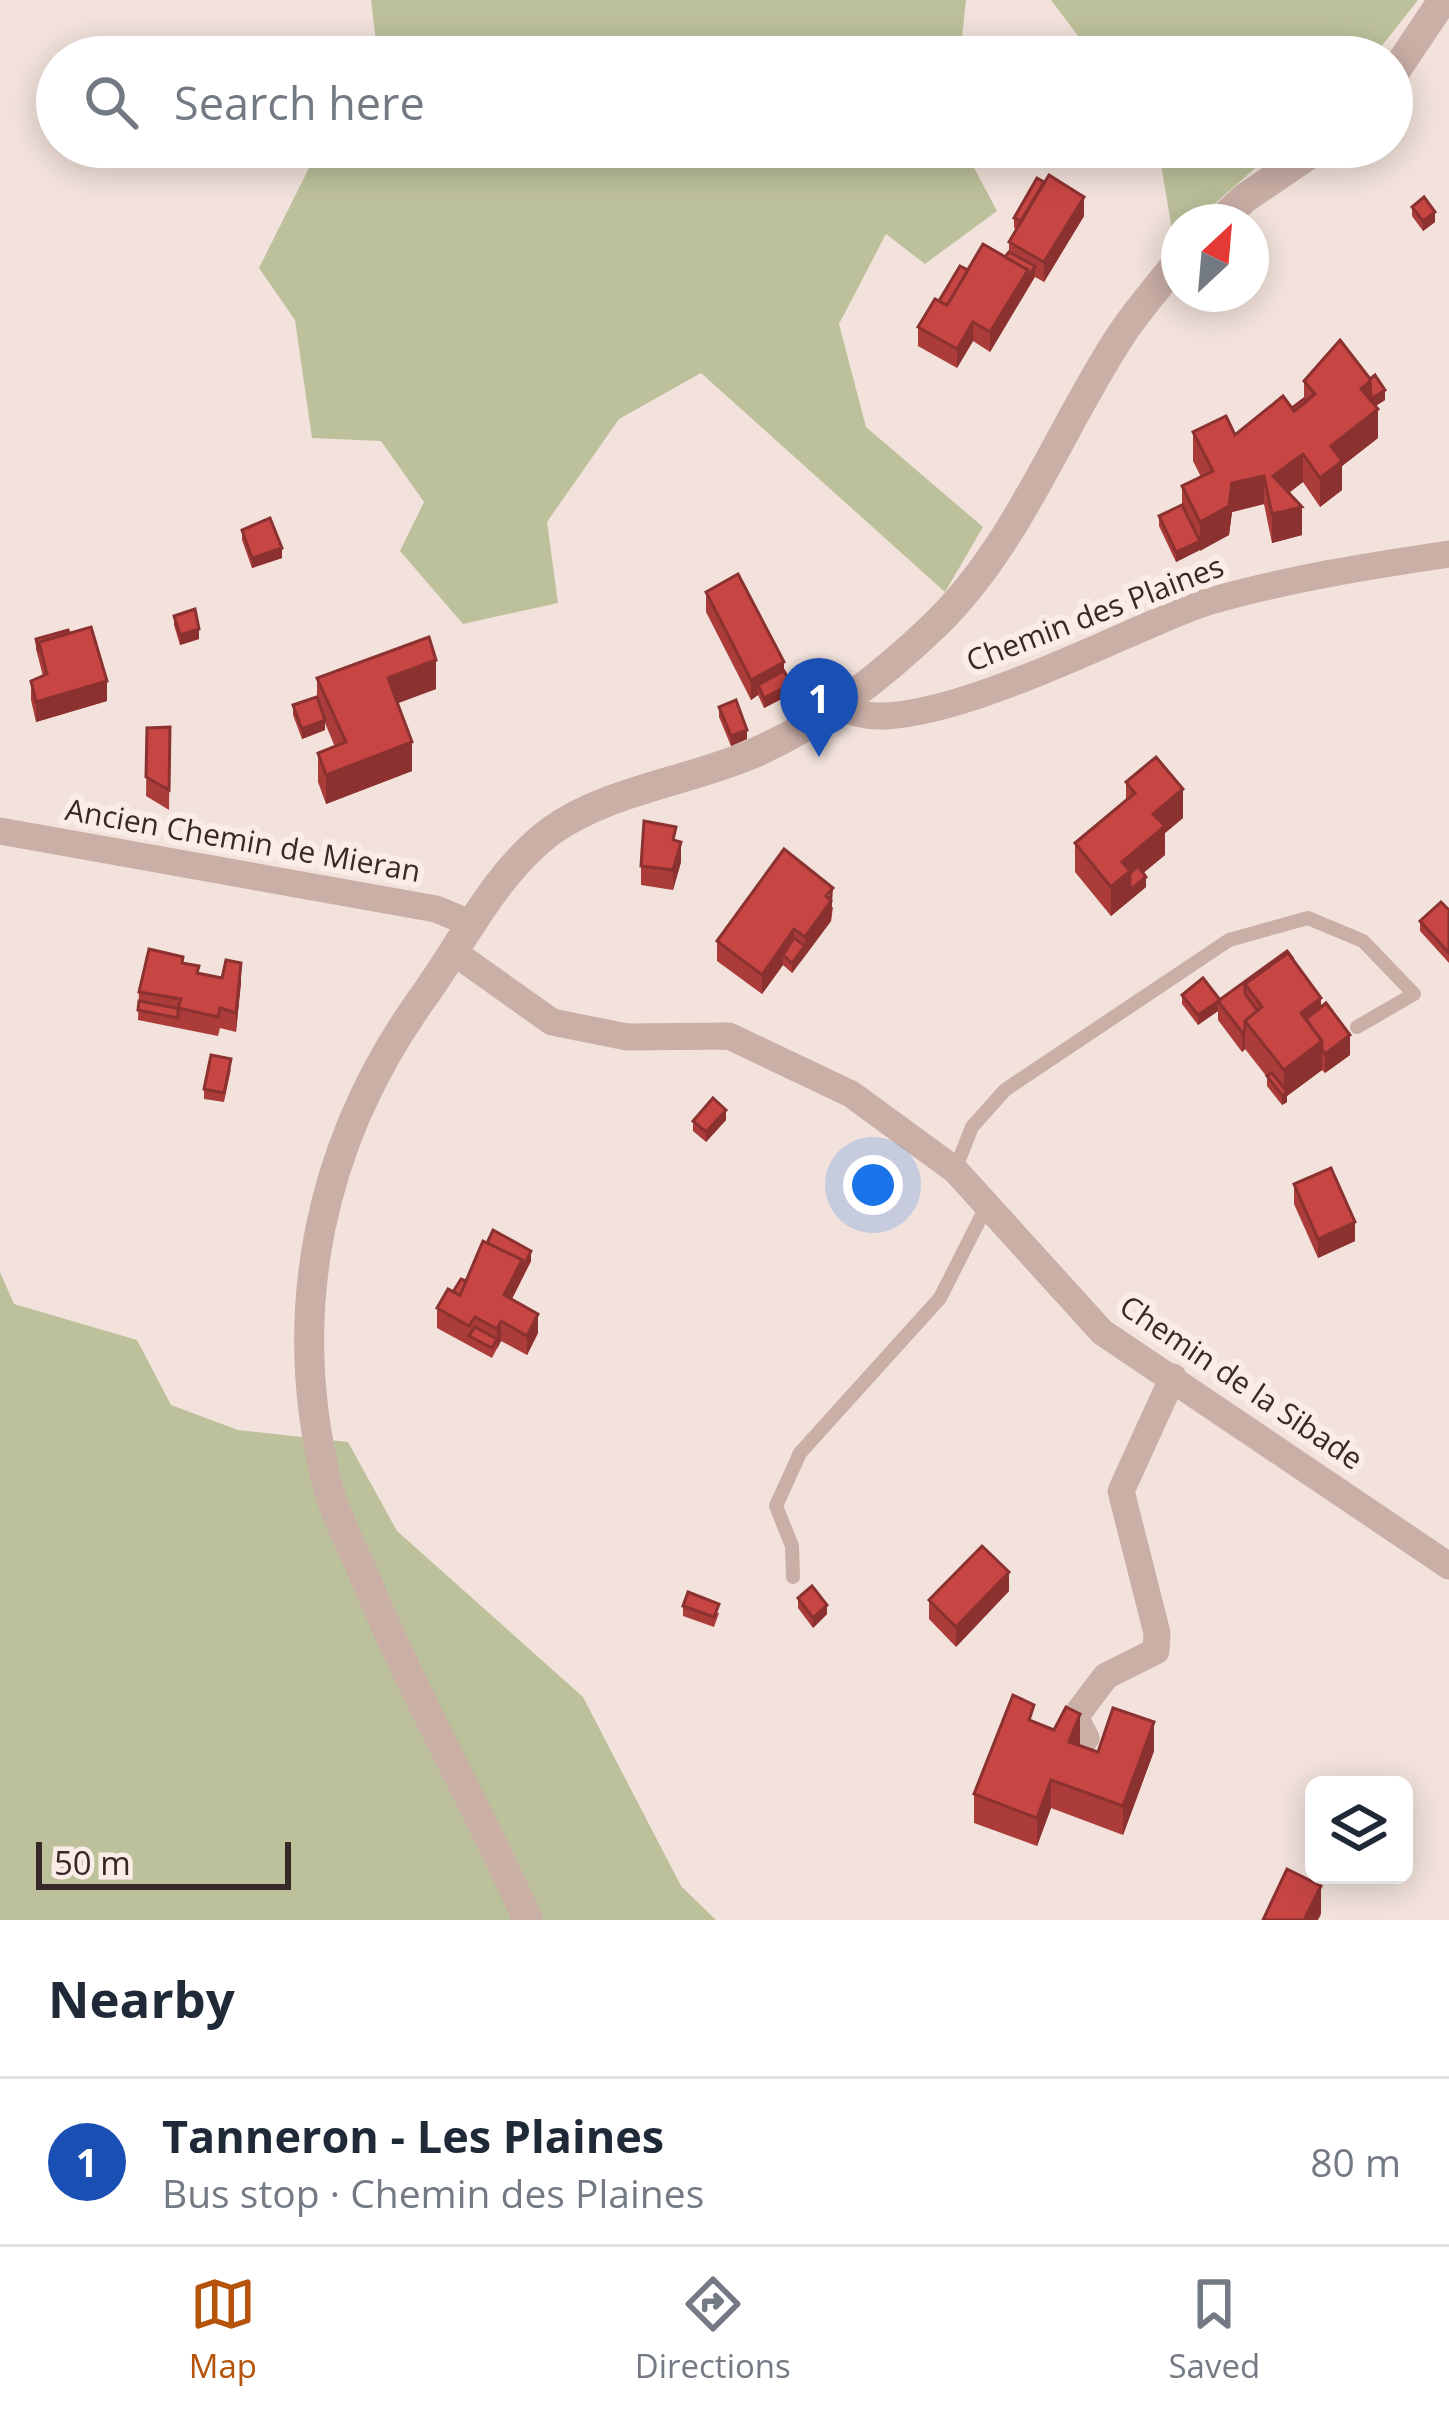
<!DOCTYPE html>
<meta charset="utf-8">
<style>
:root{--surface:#fff;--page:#f2f2f3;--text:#1f2937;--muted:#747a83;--line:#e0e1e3;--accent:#b45309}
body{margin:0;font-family:"Open Sans",sans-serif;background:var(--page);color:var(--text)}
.controls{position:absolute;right:36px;bottom:36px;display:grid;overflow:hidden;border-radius:18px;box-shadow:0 6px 30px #0003}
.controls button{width:108px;height:108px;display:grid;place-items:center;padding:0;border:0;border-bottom:3px solid var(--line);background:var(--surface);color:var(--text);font:60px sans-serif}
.compass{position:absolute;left:1161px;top:204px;width:108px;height:108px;border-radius:50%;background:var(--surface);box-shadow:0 6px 30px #0003;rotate:26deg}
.scale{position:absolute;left:36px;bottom:30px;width:255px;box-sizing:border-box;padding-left:12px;border:6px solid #362927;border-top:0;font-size:33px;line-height:42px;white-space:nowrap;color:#362927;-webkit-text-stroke:9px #faede7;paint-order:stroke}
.you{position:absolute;left:873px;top:1185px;width:42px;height:42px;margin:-30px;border:9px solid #fff;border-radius:50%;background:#1a73e8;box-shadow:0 0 0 18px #1a73e833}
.badge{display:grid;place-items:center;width:78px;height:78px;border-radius:50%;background:var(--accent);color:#fff;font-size:39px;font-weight:700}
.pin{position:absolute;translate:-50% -99px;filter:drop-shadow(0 3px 6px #0008)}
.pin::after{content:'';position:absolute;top:63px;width:42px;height:36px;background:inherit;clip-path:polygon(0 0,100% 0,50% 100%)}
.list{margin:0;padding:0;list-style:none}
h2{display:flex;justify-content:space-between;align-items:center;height:156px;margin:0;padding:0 48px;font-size:51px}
h2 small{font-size:39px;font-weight:400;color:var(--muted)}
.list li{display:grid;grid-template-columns:78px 1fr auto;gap:36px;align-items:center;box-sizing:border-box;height:168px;padding:0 48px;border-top:3px solid var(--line)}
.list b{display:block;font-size:45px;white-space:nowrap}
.list p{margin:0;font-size:39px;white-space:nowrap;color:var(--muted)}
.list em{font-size:39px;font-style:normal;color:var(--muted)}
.icon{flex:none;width:66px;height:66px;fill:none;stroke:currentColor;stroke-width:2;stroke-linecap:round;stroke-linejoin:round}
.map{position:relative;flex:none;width:1449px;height:1920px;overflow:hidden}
.search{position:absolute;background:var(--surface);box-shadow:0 6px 30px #0003;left:36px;right:36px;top:36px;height:132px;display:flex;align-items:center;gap:30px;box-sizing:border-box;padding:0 42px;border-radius:66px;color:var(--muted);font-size:45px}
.sheet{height:324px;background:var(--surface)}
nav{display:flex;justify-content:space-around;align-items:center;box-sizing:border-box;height:168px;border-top:3px solid var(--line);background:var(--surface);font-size:33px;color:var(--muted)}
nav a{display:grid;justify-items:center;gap:6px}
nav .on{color:var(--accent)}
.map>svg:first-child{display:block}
.green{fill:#bdc19b}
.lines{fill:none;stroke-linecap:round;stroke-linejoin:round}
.service{stroke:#caafa6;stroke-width:14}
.minor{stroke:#caafa6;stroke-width:27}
.tertiary{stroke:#caafa6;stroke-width:30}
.wall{fill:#ab3c3a}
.shaded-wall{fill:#8b3130}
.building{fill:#c74644;stroke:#8b3130;stroke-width:3}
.labels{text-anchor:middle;stroke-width:12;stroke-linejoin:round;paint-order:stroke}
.street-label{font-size:30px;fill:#362927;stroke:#faede7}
</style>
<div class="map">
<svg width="1449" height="1920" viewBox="0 0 1449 1920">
<rect width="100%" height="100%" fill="#f2e2db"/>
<g class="green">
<polygon points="371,0 966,0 962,37 986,57 378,57"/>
<polygon points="1051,0 1418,0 1373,57 1094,57"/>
<polygon points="327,147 963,147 997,211 925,264 886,234 839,324 866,427 983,527 945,592 701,373 619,419 547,522 558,603 463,624 400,551 424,502 381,441 312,438 295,320 259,268 318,150"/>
<polygon points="1158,147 1279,147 1202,215 1179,222 1172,230"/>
<polygon points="0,1272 14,1304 137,1340 171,1405 238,1430 348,1442 397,1531 583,1697 681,1886 716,1920 0,1920"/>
</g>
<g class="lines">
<g class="service">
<polyline points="955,1170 972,1127 1005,1090 1229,940 1308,918 1363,941 1414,994 1357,1027"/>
<polyline points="793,1577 792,1546 776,1506 800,1453 940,1298 986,1207"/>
</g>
<g class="minor">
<path d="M840 704C897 756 1138 623 1207 602 1287 579 1367 566 1449 554"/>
<polyline points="0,831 436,909 472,924"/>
<polyline points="455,953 552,1022 627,1037 729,1036 851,1094 955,1170 1102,1332 1449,1566"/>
<polyline points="1086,1738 1075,1717 1106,1676 1156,1651 1157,1633 1121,1491 1173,1377"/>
</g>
<g class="tertiary">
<polyline points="1392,76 1443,0"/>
<polyline points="1219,222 1245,198 1320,147"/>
<path d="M528 1920C477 1805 414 1696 366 1580 353 1548 335 1516 327 1483 284 1310 320 1140 424 996 464 940 495 873 551 831 607 791 684 782 747 756 817 727 881 677 935 625 1019 543 1058 431 1121 335 1138 309 1160 285 1179 260"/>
</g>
</g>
<g class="wall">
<polygon points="1412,207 1435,222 1423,231 1412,216"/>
<polygon points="1084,216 1044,282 1035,277 990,352 973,341 957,368 918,346 918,327 968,270 1005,257 1009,252 1009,242 1016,229 1014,228 1014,218"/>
<polygon points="1304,381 1385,400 1375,406 1378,438 1342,466 1342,490 1320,507 1303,482 1289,493 1302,535 1272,543 1264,504 1232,512 1229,535 1176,562 1159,526 1159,516 1182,505 1182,486 1201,477 1193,461 1193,432 1235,435 1292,408 1304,399"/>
<polygon points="242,530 282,558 252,568 242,540"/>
<polygon points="706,592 784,671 791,694 764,708 758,695 751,700 706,612"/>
<polygon points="174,616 199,639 180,645 174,625"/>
<polygon points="36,639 107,701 36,722 31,700 31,681 43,676 36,649"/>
<polygon points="317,678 436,689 397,703 412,771 326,804 318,782 318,753 335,747 325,723 325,730 302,739 293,715 293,705 317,697"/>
<polygon points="719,707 747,739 731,746 719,717"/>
<polygon points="170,727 169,810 146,796 147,728"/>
<polygon points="1126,782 1183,818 1165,833 1165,855 1143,873 1146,887 1111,916 1075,872 1075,843 1126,801"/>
<polygon points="676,841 681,862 673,890 641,885 641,866"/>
<polygon points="833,907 831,921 792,973 783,965 762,994 717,961 717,941"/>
<polygon points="1449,910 1449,963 1420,931 1420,921"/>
<polygon points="1287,951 1350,1055 1325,1073 1322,1070 1287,1096 1287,1102 1282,1105 1267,1086 1267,1077 1245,1049 1242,1052 1218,1020 1218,1011 1198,1025 1182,1004 1182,995 1219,1000"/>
<polygon points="183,963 200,974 241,982 236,1032 220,1028 218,1036 138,1020 139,992"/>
<polygon points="231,1069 224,1102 204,1099 204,1089"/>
<polygon points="726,1120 706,1142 693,1131 693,1121"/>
<polygon points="1294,1184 1355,1241 1318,1258 1294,1204"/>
<polygon points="531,1261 512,1299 538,1333 527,1355 501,1341 492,1358 437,1328 437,1308 453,1292"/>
<polygon points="1009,1591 956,1647 929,1619 929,1600"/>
<polygon points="798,1598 827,1614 813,1628 798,1608"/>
<polygon points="683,1606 719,1613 714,1627 683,1616"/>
<polygon points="1034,1722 1080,1743 1079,1745 1098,1752 1154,1751 1123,1835 1051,1808 1037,1846 974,1823 974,1794"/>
</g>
<g class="shaded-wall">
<polygon points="1084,197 1084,216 1044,282 1044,262"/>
<polygon points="1435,212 1435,222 1423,231 1423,221"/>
<polygon points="1035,266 1035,276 990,352 990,332 1028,270"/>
<polygon points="973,322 973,341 957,368 957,349"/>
<polygon points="1371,380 1385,390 1385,400 1371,409 1361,389"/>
<polygon points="1378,409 1378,438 1342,466 1342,490 1320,507 1320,478 1331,446"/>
<polygon points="1303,454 1303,482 1273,504 1273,476"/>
<polygon points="1264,476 1264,504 1232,512 1229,535 1200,551 1200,522 1232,483"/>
<polygon points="1302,507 1302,535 1272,543 1272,514"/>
<polygon points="1200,541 1200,550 1176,562 1176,552"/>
<polygon points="282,548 282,558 252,568 252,558"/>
<polygon points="199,629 199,639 180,645 180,635"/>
<polygon points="436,660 436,689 388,707 388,678"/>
<polygon points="784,662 784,681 758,685 758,695 751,700 751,680"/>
<polygon points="107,681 107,701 36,722 36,702"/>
<polygon points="791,684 791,694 764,708 764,698"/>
<polygon points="325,720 325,730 302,739 302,729"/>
<polygon points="747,730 747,739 731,746 731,736"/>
<polygon points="412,742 412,771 326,804 326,775"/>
<polygon points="1183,789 1183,818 1165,833 1165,855 1130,884 1146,877 1146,887 1111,916 1111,887 1122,862 1153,814"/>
<polygon points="681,842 681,862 673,890 673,870"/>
<polygon points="833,888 831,921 805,956 805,937"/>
<polygon points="794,929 794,948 783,955 783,965 762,994 762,975"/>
<polygon points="805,946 805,956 792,973 792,963"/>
<polygon points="241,963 241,982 236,1032 236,1013"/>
<polygon points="1321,998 1321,1026 1311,1034 1301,1013"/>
<polygon points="1218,1001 1218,1011 1198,1025 1198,1015"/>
<polygon points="1245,1030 1245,1049 1242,1052 1242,1032"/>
<polygon points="1350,1035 1350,1055 1325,1073 1325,1054"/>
<polygon points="1322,1041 1322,1070 1287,1096 1287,1102 1282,1105 1282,1095 1284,1094 1284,1070"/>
<polygon points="726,1110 726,1120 706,1142 706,1132"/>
<polygon points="1355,1222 1355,1241 1318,1258 1318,1239"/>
<polygon points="531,1251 531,1261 504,1314 504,1295 522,1260"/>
<polygon points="538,1314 538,1333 527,1355 527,1336"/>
<polygon points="501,1321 501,1341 497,1349 497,1329"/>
<polygon points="1009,1572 1009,1591 956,1647 956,1627"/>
<polygon points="827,1605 827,1614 813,1628 813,1618"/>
<polygon points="1080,1714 1080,1743 1069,1770 1069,1742"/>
<polygon points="1154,1722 1154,1751 1123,1835 1123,1806"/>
<polygon points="1051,1780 1051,1808 1037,1846 1037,1818"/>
<polygon points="1321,1886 1321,1914 1318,1920 1304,1920"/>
</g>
<g class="building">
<polygon points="1049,175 1084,197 1044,262 1009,242"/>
<polygon points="1037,178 1044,182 1021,221 1014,218"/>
<polygon points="1424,197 1435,212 1423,221 1412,207"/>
<polygon points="983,244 1028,270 990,332 973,322 957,349 918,327 935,299 947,305"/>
<polygon points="1009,252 1035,266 1028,279 1028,270 1005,257"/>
<polygon points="960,266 968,270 947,305 939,301"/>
<polygon points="1340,340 1371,380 1361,389 1378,409 1331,446 1342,461 1320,478 1303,454 1273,476 1302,507 1272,514 1264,476 1232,483 1229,506 1200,522 1182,486 1213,471 1193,432 1226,416 1235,435 1283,396 1294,411 1315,394 1304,381"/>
<polygon points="1375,375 1385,390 1371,399 1370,379"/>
<polygon points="1304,399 1306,402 1294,411 1292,408"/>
<polygon points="1182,505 1200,541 1176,552 1159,516"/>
<polygon points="270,518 282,548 252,558 242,530"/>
<polygon points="738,574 784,662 751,680 706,592"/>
<polygon points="195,609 199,629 180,635 174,616"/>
<polygon points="91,627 107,681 36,702 31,681 47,674 39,642"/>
<polygon points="68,630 69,633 39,642 39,652 36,639"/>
<polygon points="429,637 436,660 388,678 412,742 326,775 318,753 346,742 317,678"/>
<polygon points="784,671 791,684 764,698 758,685"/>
<polygon points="317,697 325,720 302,729 293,705"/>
<polygon points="736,700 747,730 731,736 719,707"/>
<polygon points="170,727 169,790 146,777 147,728"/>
<polygon points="1156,757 1183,789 1153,814 1165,826 1122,862 1130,871 1111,887 1075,843 1135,793 1126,782"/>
<polygon points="644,821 676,827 673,840 681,842 673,870 641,866"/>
<polygon points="784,849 833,888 826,896 831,901 805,937 794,929 762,975 717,941"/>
<polygon points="1138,866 1146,877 1130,890 1130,873"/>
<polygon points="1441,902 1449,910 1449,953 1420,921"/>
<polygon points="794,938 805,946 792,963 783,955"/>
<polygon points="149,949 183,957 182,963 199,966 197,973 222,978 226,960 241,963 236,1013 220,1008 218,1017 178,1008 181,999 139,992"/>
<polygon points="1287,951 1293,959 1288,953 1245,984 1245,994 1258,1011 1245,1021 1245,1030 1242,1032 1218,1001"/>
<polygon points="1288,953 1321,998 1301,1013 1322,1041 1284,1070 1245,1021 1262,1007 1245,984"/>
<polygon points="1203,978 1220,1000 1198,1015 1182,995"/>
<polygon points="139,1001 181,1009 178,1008 178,1018 138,1010"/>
<polygon points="1326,1003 1350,1035 1325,1054 1322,1050 1322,1041 1306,1019"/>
<polygon points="211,1055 231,1059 224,1093 204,1089"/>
<polygon points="1272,1073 1287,1092 1282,1095 1267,1076"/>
<polygon points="713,1098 726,1110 706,1132 693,1121"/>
<polygon points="1331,1168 1355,1222 1318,1239 1294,1184"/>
<polygon points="493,1230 531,1251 522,1269 522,1260 487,1243"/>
<polygon points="483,1241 522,1260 504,1295 538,1314 527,1336 501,1321 497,1329 475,1317 469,1326 437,1308 448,1289 460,1295"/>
<polygon points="461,1279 466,1281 460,1295 453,1292"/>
<polygon points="475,1327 497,1339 492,1348 469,1336"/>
<polygon points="982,1546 1009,1572 956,1627 929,1600"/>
<polygon points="812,1586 827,1605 813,1618 798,1598"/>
<polygon points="688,1592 719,1604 714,1617 683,1606"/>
<polygon points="1013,1695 1034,1705 1029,1720 1054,1730 1066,1707 1080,1714 1069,1742 1098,1752 1113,1708 1154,1722 1123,1806 1051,1780 1037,1818 974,1794"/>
<polygon points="1287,1869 1321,1886 1304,1920 1263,1920"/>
</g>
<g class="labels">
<g class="street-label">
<text transform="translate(1095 614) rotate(-21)" y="10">Chemin des Plaines</text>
<text transform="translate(243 841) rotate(10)" y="10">Ancien Chemin de Mieran</text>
<text transform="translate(1241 1383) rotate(34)" y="10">Chemin de la Sibade</text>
</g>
</g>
</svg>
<div class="controls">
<button><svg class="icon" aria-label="layers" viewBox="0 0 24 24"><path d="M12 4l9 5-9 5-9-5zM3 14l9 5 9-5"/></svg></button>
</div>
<svg class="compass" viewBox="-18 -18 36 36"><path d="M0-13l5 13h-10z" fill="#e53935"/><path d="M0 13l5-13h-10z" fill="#747a83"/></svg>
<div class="scale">50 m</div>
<div class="you"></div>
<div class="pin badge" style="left:819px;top:757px;background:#1a4fb4">1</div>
<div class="search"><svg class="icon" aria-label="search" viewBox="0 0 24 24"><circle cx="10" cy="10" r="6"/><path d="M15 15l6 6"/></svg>Search here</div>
</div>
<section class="sheet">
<h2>Nearby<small></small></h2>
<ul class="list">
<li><span class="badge" style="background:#1a4fb4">1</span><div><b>Tanneron - Les Plaines</b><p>Bus stop · Chemin des Plaines</p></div><em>80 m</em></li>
</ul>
</section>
<nav>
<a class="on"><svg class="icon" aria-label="map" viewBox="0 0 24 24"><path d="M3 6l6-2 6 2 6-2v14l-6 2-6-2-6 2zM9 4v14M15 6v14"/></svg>Map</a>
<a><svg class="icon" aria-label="directions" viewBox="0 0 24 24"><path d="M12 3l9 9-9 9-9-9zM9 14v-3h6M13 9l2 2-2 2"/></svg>Directions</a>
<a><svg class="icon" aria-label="saved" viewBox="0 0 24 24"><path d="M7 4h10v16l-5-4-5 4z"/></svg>Saved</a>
</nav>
